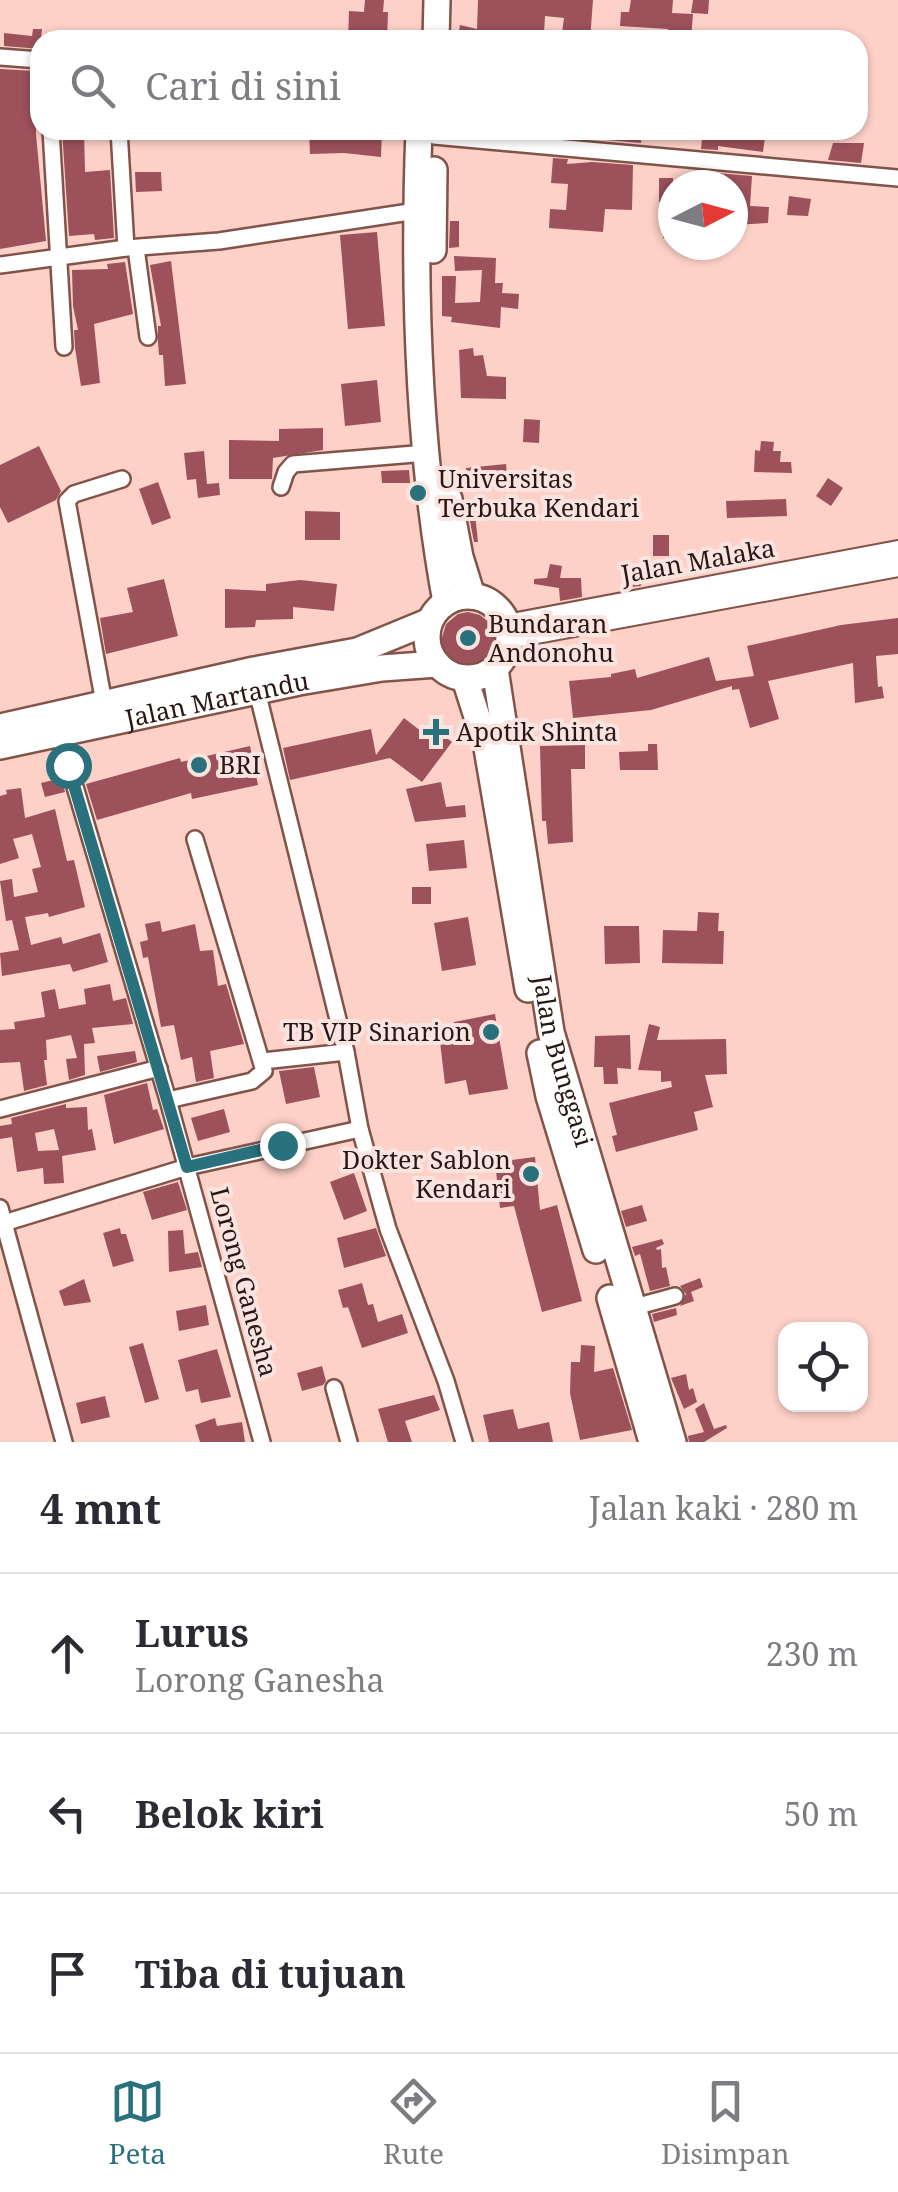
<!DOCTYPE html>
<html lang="id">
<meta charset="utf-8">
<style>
:root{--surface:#fff;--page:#f7f7f7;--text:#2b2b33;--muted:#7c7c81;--line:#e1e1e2;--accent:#2a717e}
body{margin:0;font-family:"Noto Serif",serif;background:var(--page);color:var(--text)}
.controls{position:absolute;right:30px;bottom:30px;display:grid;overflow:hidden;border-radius:20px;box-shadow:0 2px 8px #0004}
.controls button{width:90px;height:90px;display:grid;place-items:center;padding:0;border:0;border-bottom:2px solid var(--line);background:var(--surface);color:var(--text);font:50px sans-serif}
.compass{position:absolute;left:658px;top:170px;width:90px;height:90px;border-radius:50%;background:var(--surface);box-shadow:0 2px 8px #0004;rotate:84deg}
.stop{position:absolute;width:30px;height:30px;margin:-22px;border:8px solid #2a717e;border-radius:50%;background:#fff}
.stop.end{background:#2a717e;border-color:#fff;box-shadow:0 2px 10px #0008}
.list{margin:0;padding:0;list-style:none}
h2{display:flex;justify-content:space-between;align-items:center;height:130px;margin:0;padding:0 40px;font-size:42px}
h2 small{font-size:32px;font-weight:400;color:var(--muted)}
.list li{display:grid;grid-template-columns:65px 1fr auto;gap:30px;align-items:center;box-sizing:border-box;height:160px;padding:0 40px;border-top:2px solid var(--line)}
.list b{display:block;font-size:38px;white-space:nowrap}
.list p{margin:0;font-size:32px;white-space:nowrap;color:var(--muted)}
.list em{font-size:32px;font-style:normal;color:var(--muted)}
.icon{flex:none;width:55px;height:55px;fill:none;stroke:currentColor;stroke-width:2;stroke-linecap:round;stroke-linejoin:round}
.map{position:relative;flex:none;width:898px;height:1442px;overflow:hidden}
.search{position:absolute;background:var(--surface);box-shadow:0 2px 8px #0004;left:30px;right:30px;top:30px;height:110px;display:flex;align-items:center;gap:25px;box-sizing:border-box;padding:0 35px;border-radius:30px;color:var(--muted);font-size:38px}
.sheet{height:610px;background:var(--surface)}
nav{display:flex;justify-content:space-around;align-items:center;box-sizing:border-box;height:140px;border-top:2px solid var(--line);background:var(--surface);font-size:28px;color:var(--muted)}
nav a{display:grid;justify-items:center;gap:5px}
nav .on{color:var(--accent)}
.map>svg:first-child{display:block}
.building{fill:#9c515b;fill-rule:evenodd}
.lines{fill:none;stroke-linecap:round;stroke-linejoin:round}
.minor-casing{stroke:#815349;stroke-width:20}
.tertiary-casing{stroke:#815349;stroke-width:22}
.trunk-casing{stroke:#815349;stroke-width:30}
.minor{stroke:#fff;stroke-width:15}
.tertiary{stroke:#fff;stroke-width:18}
.trunk{stroke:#fff;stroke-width:25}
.route{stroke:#2a717e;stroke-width:12}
.poi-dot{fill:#2a717e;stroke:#fae4df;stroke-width:4}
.labels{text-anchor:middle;stroke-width:8;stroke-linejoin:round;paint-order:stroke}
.poi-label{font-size:25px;fill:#2a1713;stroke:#fae4df;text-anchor:start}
.street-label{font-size:25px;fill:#2a1713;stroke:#fae4df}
</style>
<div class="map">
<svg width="898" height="1442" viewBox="0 0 898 1442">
<rect width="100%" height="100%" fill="#fdd1c7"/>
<g class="building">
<polygon points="365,0 384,0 383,12 388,12 387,40 348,40 349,11 364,12"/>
<polygon points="478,0 593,0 590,40 561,40 564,18 545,16 544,34 487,30 484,40 458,36 460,25 477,29"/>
<polygon points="631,0 673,0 672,13 693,14 691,40 667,40 668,29 620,26 621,12 629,12"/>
<polygon points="693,0 709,0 708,14 691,13"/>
<polygon points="33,29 42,29 40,49 4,46 4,33 32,36"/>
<polygon points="130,30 131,40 102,40 102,33"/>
<polygon points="0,69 36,71 36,134 46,241 0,249"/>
<polygon points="62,130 84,130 85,172 110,170 114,238 95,240 94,234 69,236"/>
<polygon points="309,130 382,130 381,157 344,153 310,154"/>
<polygon points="594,130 642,130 641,143 594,139"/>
<polygon points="703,130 766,130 763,152 718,146 718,150 701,149"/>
<polygon points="833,143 864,143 861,163 828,160"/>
<polygon points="553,158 568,159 567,164 592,162 633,165 632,210 605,209 603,232 549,228 550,209 566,210 568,184 551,183"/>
<polygon points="135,172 161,172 162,191 136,192"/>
<polygon points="717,173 752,176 750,206 769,207 768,223 733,225 733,185 716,185"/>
<polygon points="659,178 673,178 673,238 663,238 664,202 659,202"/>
<polygon points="789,196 811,199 808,216 787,215"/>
<polygon points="450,221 459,221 459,247 449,248"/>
<polygon points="377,232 385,326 348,329 340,235"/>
<polygon points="454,256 496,258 495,283 503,283 502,293 519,294 518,309 501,307 500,328 451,322 452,317 442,316 442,276 456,276 455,303 480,302 482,270 455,271"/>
<polygon points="171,261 186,384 165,386 163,355 159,355 158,342 158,326 161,326 150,265"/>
<polygon points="125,262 133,314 94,324 100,383 81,386 75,348 74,330 78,330 73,306 72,270 108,269 107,264"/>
<polygon points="473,348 474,356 483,355 487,376 506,377 506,399 461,398 459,350"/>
<polygon points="377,380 381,422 345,426 341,384"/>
<polygon points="524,419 540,420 539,443 523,442"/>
<polygon points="323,428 323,450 273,458 272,479 229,479 229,440 279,441 279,429"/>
<polygon points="761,441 774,442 773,451 781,451 780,462 791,462 792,473 754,472 755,450 760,451"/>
<polygon points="39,446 61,491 56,500 8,523 0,507 0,465"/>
<polygon points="204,451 207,484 219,483 220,495 198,498 196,479 187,480 184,453"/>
<polygon points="506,464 507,476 467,480 466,468"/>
<polygon points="409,470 410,483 382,483 381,471"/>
<polygon points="828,478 843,488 831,506 816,496"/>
<polygon points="158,482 171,518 152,525 139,489"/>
<polygon points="786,499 787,516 727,518 726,501"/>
<polygon points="474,505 478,542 474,542 467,506"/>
<polygon points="305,511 340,512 340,540 305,540"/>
<rect x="653" y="535" width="16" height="21"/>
<polygon points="657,562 658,577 640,579 641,586 630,587 628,568"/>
<polygon points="550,564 562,566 560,578 581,578 582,597 560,601 559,588 534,584 534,579 547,578"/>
<polygon points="164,579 178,636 106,654 100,618 133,612 127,588"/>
<polygon points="300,580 337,584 334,611 293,607 293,619 256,620 255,627 225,628 225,589 266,591 266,584"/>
<polygon points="468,612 480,615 490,623 495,634 493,653 476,667 468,663 455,665 442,649 441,641 446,624 458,614"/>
<polygon points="898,618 898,654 876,656 878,687 882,686 884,698 855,703 853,663 768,681 779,719 750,728 739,689 732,690 732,686 651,710 573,718 569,681 611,677 611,674 635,669 637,678 709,657 716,681 754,676 747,646 841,625"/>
<polygon points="404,718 426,735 432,727 452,742 422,782 390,758 290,780 283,748 371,729 376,755"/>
<polygon points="648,744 657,744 658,770 620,770 619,752 648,751"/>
<polygon points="585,745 585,769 571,769 573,842 548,844 546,821 542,821 540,746"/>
<polygon points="250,746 258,785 192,799 191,793 97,820 86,784 180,758 181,762"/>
<polygon points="61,778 65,792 45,797 41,783"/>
<polygon points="441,782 446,807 465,805 466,817 415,822 406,789"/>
<polygon points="21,788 25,818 55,809 67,861 74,860 85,907 49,917 48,913 25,917 31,945 61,937 63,944 100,933 108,962 73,972 70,964 2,976 0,953 19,950 12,920 6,921 0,881 12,879 14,897 38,892 32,869 41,867 32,834 13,839 19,858 0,864 0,796 7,794 6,790"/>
<polygon points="464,840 467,868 429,871 426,844"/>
<rect x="412" y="887" width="19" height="17"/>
<polygon points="698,912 719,913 718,931 724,931 723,964 662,963 663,930 697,931"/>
<polygon points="468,917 476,965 442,971 434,923"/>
<polygon points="160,921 162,932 195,924 200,951 213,950 218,986 226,984 244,1044 210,1051 214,1078 196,1082 192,1057 181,1060 174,1025 161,1027 148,957 143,958 140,942 148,940 145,924"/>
<polygon points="604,926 639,926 640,963 605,964"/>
<polygon points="110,984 113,1001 126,998 133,1024 92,1028 95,1043 84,1044 85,1075 69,1080 66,1059 77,1058 71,1035 46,1040 47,1060 44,1060 47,1085 24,1091 20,1062 0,1063 0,1030 15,1029 14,1022 45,1017 41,992 55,989 59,1009 86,1004 84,989"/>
<polygon points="495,1014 508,1089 469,1095 466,1080 445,1084 440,1042 456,1038 454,1022"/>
<polygon points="649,1024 660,1027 657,1040 726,1039 727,1074 705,1075 713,1107 694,1112 698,1130 616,1152 612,1136 617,1135 609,1103 672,1087 671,1081 661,1082 661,1071 638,1070"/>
<polygon points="630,1035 631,1069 617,1068 618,1084 604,1084 603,1067 594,1067 595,1036"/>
<polygon points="135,1051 137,1062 100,1072 97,1056"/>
<polygon points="314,1067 320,1097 286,1104 279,1071"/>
<polygon points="147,1083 153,1110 157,1109 164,1129 114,1144 104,1095"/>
<path d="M66 1104V1108L87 1107 88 1130 92 1129 96 1150 62 1156 64 1183 44 1184 43 1168 17 1172 12 1137 0 1139V1126L12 1124 11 1118ZM54 1129 59 1150 38 1151 35 1133Z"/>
<polygon points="224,1109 230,1132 198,1141 191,1118"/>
<polygon points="535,1157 540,1210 557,1205 582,1301 542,1312 514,1206 500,1208 495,1162"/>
<polygon points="354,1173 367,1211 344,1220 330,1182"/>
<polygon points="178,1182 187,1210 152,1220 143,1192"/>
<polygon points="642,1205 647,1221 626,1227 621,1211"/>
<polygon points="120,1228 121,1234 126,1234 134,1261 113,1267 103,1233"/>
<polygon points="376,1228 386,1256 344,1268 337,1238"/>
<polygon points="183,1230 185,1254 198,1252 202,1267 169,1272 168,1231"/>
<polygon points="662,1239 664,1244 656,1248 657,1250 661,1249 662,1268 666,1267 670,1286 650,1291 640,1254 635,1256 632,1247"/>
<polygon points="700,1278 703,1287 691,1292 694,1301 680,1306 686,1294 680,1286"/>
<polygon points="84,1279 91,1302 64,1306 59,1291"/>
<polygon points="362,1283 368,1305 373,1304 378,1322 402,1314 408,1333 362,1348 348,1307 343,1308 338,1290"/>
<polygon points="206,1305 209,1325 179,1331 176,1311"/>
<polygon points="676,1308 677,1315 654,1322 652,1314"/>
<polygon points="143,1343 159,1399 145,1403 129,1347"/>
<polygon points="581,1345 595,1346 594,1372 613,1368 632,1430 580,1440 570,1393 571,1362 580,1362"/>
<polygon points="217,1349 231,1397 201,1403 198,1389 186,1392 178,1360"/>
<polygon points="322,1366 326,1381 323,1385 302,1391 297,1373"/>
<polygon points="686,1374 689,1390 693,1388 697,1402 684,1409 671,1378"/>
<polygon points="434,1395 440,1410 405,1421 412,1442 388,1442 378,1409"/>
<polygon points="105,1396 110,1417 81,1424 76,1403"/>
<polygon points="704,1403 714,1429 726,1425 727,1428 704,1442 689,1442 688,1436 704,1432 695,1409"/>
<polygon points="513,1409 518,1429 549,1422 553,1442 489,1442 483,1415"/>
<polygon points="215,1418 217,1426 242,1422 245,1442 200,1442 195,1425"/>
</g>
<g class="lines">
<g class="minor-casing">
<g id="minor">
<polyline points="0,57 40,60"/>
<polyline points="51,130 64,347"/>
<polyline points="119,130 126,248"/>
<polyline points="434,136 898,178"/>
<polyline points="136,248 148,337"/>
<polyline points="0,265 126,248 219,241 416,211"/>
<polyline points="281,487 286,472 293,464 427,453"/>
<polyline points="257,691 346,1052 360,1129 388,1229 446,1381 464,1442"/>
<polyline points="104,703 67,501 74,494 122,479"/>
<polyline points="59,733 168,1100 262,1442"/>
<polyline points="263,1061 346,1052"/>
<polyline points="168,1100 252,1081 264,1071 195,839"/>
<polyline points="0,1109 159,1068"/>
<polyline points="0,1208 4,1223 187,1167 360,1129"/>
<polyline points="0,1224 4,1223 64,1442"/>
<polyline points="631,1308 675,1296"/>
<polyline points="334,1388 349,1442"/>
</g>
</g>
<g class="tertiary-casing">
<g id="tertiary">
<polyline points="507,624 898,550"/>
<polyline points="510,639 898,567"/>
</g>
</g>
<g class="trunk-casing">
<g id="trunk">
<polyline points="436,40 437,0"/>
<path d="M419 130C413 284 418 450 446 602"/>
<polyline points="433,250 434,170"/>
<polyline points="449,499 460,557 472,596"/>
<circle cx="468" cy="637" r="41"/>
<path id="s1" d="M495 669 551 1032 673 1442"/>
<polyline points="465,679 487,748 528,989"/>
<polyline points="0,727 254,670 357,651 430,621"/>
<path id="s2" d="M0 746 299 682 382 668 437 664"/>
<polyline points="540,1053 549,1096 596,1250"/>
<polyline points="610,1298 652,1442"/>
</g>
</g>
<use href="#minor" class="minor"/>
<use href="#tertiary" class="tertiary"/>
<use href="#trunk" class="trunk"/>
</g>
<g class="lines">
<polyline class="route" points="68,765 187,1167 282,1145"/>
</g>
<g class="poi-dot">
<circle cx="418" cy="493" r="10"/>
<circle cx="468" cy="638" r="10"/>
<path d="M431 717h10v10h10v10h-10v10h-10v-10h-10v-10h10z"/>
<circle cx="199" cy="765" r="10"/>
<circle cx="491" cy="1032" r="10"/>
<circle cx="531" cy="1174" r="10"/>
</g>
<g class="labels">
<g class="poi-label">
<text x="438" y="488">Universitas<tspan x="438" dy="29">Terbuka Kendari</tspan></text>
<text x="488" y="633">Bundaran<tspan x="488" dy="29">Andonohu</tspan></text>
<text x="456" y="741">Apotik Shinta</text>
<text x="219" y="774">BRI</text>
<text x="471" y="1041" text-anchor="end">TB VIP Sinarion</text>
<text x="511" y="1169" text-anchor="end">Dokter Sablon<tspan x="511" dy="29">Kendari</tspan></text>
</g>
<g class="street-label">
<text transform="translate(698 561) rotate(-10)" y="9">Jalan Malaka</text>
<text dy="9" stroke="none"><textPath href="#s2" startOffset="222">Jalan Martandu</textPath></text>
<text dy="9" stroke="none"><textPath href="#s1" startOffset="398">Jalan Bunggasi</textPath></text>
<text transform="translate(244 1282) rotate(75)" y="9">Lorong Ganesha</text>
</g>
</g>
</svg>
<div class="controls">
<button><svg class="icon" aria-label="locate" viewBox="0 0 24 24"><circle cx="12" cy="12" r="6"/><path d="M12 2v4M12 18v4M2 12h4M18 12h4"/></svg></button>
</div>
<svg class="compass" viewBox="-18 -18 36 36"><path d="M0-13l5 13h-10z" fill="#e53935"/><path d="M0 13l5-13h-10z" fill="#7c7c81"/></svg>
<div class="stop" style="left:68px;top:765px"></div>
<div class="stop end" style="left:282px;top:1145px"></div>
<div class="search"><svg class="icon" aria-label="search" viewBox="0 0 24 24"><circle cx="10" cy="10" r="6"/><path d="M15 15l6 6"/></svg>Cari di sini</div>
</div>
<section class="sheet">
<h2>4 mnt<small>Jalan kaki · 280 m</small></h2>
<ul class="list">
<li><svg class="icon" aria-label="ahead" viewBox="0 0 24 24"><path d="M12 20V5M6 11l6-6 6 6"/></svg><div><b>Lurus</b><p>Lorong Ganesha</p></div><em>230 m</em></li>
<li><svg class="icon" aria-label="left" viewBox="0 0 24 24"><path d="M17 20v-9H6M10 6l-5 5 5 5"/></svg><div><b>Belok kiri</b></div><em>50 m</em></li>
<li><svg class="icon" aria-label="arrive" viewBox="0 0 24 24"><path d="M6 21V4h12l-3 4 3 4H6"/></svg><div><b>Tiba di tujuan</b></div></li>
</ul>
</section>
<nav>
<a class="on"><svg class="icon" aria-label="map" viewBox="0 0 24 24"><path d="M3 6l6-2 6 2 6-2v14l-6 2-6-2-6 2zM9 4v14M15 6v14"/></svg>Peta</a>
<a><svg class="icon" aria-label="directions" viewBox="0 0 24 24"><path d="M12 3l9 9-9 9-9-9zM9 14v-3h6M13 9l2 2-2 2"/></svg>Rute</a>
<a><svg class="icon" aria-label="saved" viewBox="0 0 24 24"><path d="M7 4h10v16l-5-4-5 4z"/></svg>Disimpan</a>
</nav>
